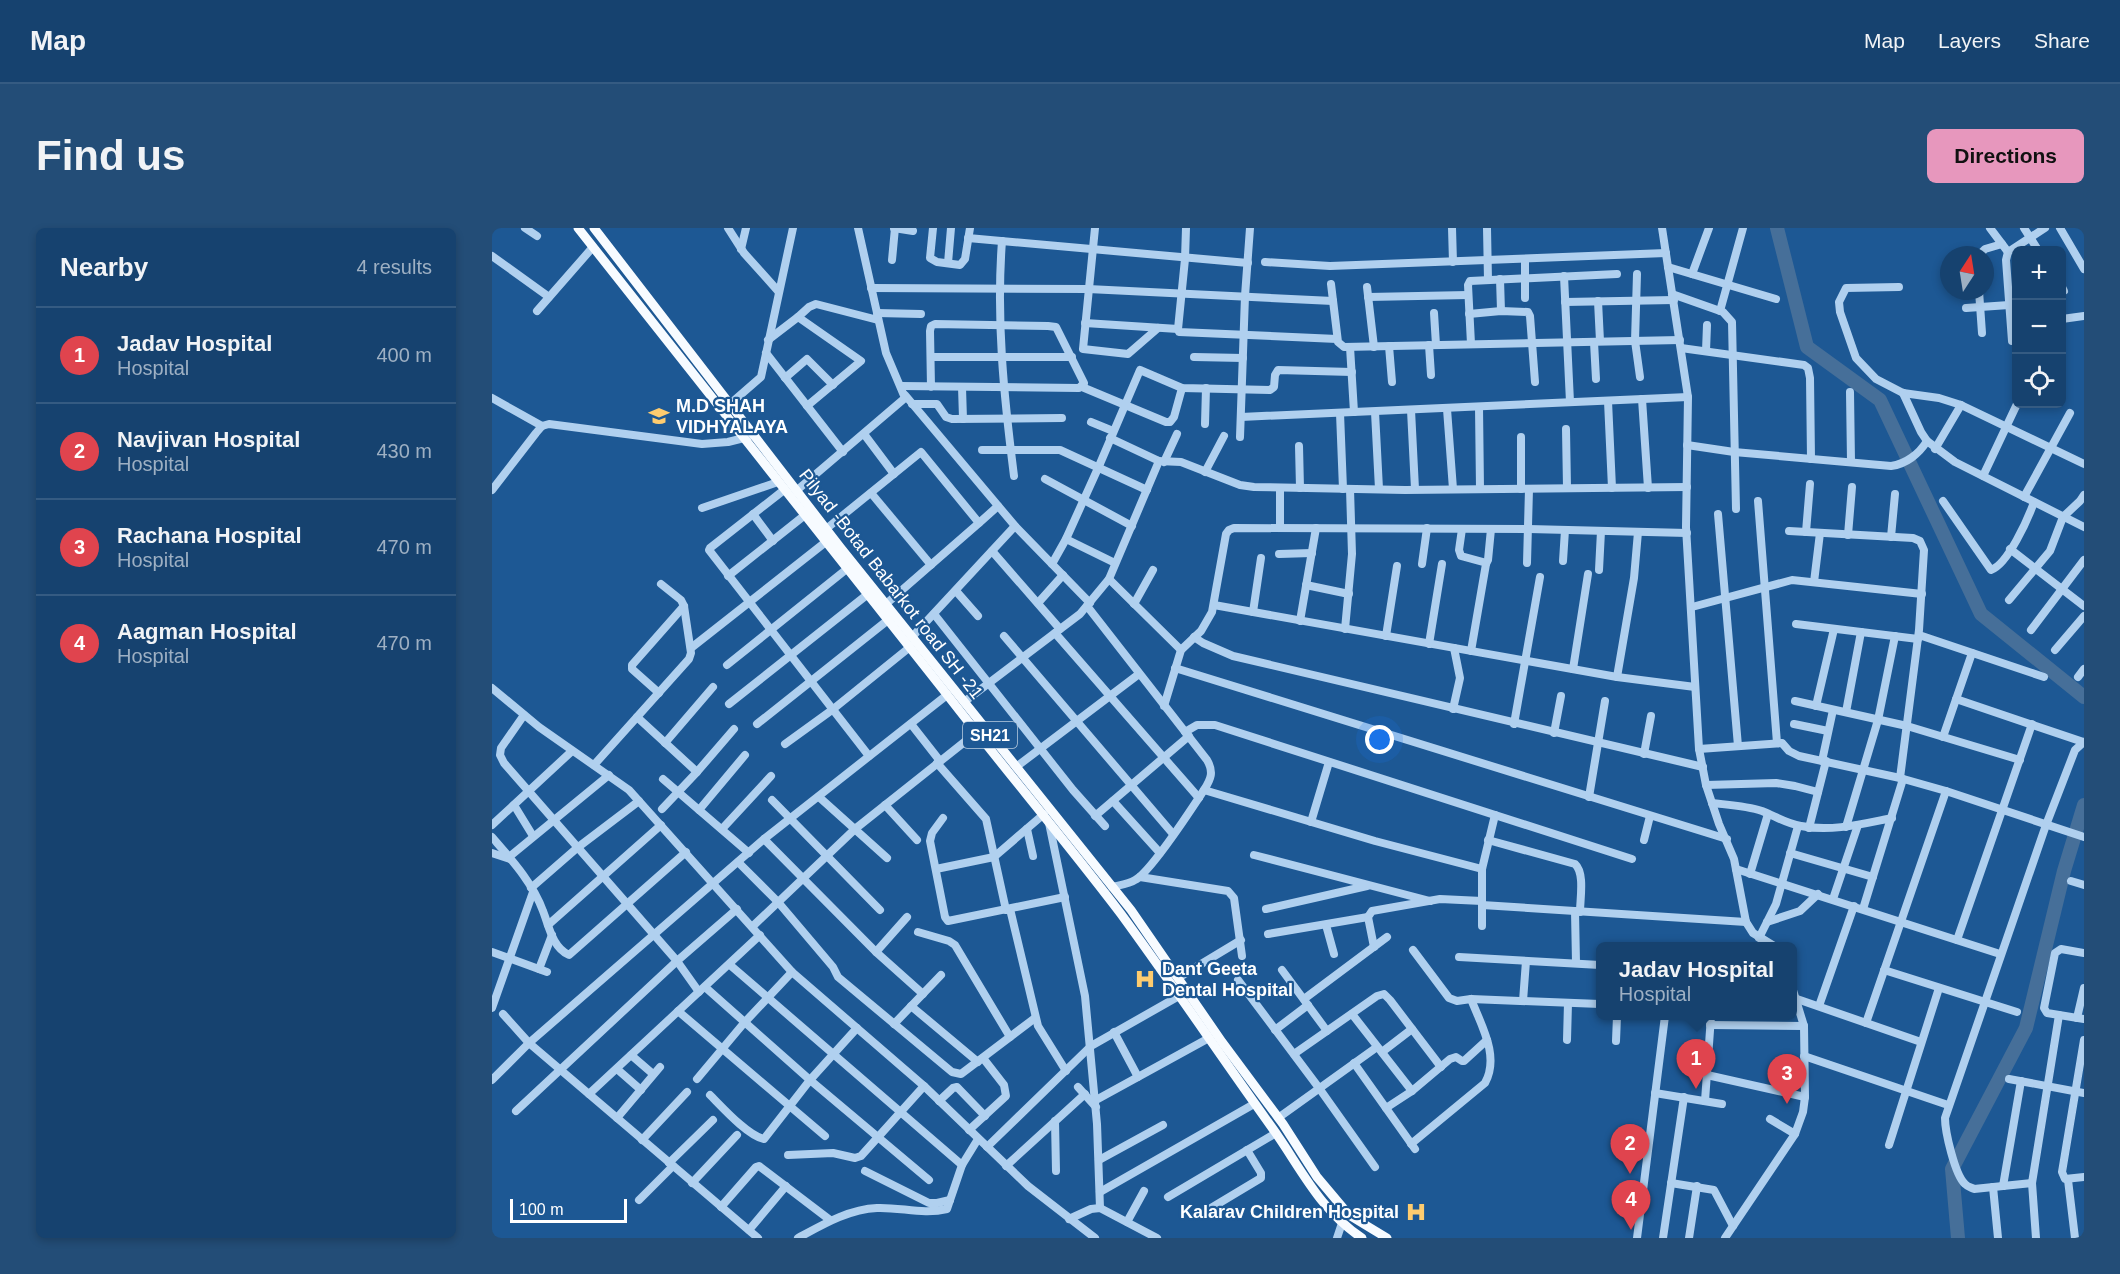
<!DOCTYPE html>
<meta charset="utf-8">
<style>
:root{--surface:#16426f;--page:#234d77;--text:#f1f3f6;--muted:#9eb0c3;--line:#355b82;--accent:#e797bd}
body{margin:0;font-family:Arial,sans-serif;background:var(--page);color:var(--text)}
.controls{position:absolute;right:18px;top:18px;display:grid;overflow:hidden;border-radius:9px;box-shadow:0 3px 9px #0003}
.controls button{width:54px;height:54px;display:grid;place-items:center;padding:0;border:0;border-bottom:2px solid var(--line);background:var(--surface);color:var(--text);font:30px sans-serif}
.compass{position:absolute;left:1448px;top:18px;width:54px;height:54px;border-radius:50%;background:var(--surface);box-shadow:0 3px 9px #0003;rotate:12deg}
.scale{position:absolute;left:18px;bottom:15px;width:117px;box-sizing:border-box;padding-left:6px;border:3px solid #fff;border-top:0;font-size:16px;line-height:21px;white-space:nowrap;color:#fff;-webkit-text-stroke:4px #1d5894;paint-order:stroke}
.you{position:absolute;left:888px;top:512px;width:21px;height:21px;margin:-15px;border:4px solid #fff;border-radius:50%;background:#1a73e8;box-shadow:0 0 0 9px #1a73e833}
.badge{display:grid;place-items:center;width:39px;height:39px;border-radius:50%;background:var(--accent);color:#fff;font-size:20px;font-weight:700}
.pin{position:absolute;translate:-50% -50px;filter:drop-shadow(0 2px 3px #0008)}
.pin::after{content:'';position:absolute;top:32px;width:21px;height:18px;background:inherit;clip-path:polygon(0 0,100% 0,50% 100%)}
.popup{position:absolute;left:1104px;top:714px;width:201px;height:78px;box-sizing:border-box;display:grid;place-content:center;border-radius:9px;background:var(--surface);filter:drop-shadow(0 2px 4px #0005);font-size:20px;white-space:nowrap;color:var(--muted)}
.popup b{font-size:22px;color:var(--text)}
.popup::after{content:'';position:absolute;left:50%;top:100%;margin-left:-12px;border:12px solid transparent;border-top-color:var(--surface)}
.list{margin:0;padding:0;list-style:none}
h2{display:flex;justify-content:space-between;align-items:center;height:78px;margin:0;padding:0 24px;font-size:26px}
h2 small{font-size:20px;font-weight:400;color:var(--muted)}
.list li{display:grid;grid-template-columns:39px 1fr auto;gap:18px;align-items:center;box-sizing:border-box;height:96px;padding:0 24px;border-top:2px solid var(--line)}
.list b{display:block;font-size:22px;white-space:nowrap}
.list p{margin:0;font-size:20px;white-space:nowrap;color:var(--muted)}
.list em{font-size:20px;font-style:normal;color:var(--muted)}
.icon{flex:none;width:33px;height:33px;fill:none;stroke:currentColor;stroke-width:2;stroke-linecap:round;stroke-linejoin:round}
.map{position:relative;flex:none;width:1592px;height:1010px;overflow:hidden;border-radius:9px}
header{display:flex;align-items:center;gap:36px;box-sizing:border-box;height:84px;padding:0 30px;background:var(--surface);border-bottom:2px solid var(--line)}
header strong{font-size:28px}
nav{display:flex;gap:33px;margin-inline-start:auto;font-size:21px}
.intro{display:flex;align-items:center;justify-content:space-between;box-sizing:border-box;height:144px;padding:0 36px}
h1{margin:0;font-size:42px}
.button{padding:15px 27px;border-radius:9px;background:var(--accent);color:#111;font-size:21px;font-weight:700}
main{display:flex;gap:36px;padding:0 36px}
aside{flex:1;background:var(--surface);border-radius:9px;box-shadow:0 3px 9px #0003}
.map>svg:first-child{display:block}
.lines{fill:none;stroke-linecap:round;stroke-linejoin:round}
.river{stroke:#466f99;stroke-width:14}
.minor{stroke:#b0d0ef;stroke-width:8}
.major{stroke:#f7fbff;stroke-width:9}
.labels{text-anchor:middle;stroke-width:4.5;stroke-linejoin:round;paint-order:stroke}
.shield{fill:#1d5894;stroke:#bbcddf;stroke-width:1.5}
.shield-label{font-size:16px;font-weight:bold;fill:#fff}
.poi-label{font-size:18px;font-weight:bold;fill:#fff;stroke:#1d5894;text-anchor:start}
.street-label{font-size:18px;fill:#fff;stroke:#1d5894}
</style>
<header>
<strong>Map</strong>
<nav><a>Map</a><a>Layers</a><a>Share</a></nav>
</header>
<div class="intro"><h1>Find us</h1><a class="button">Directions</a></div>
<main>
<aside>
<h2>Nearby<small>4 results</small></h2>
<ul class="list">
<li><span class="badge" style="background:#e0444e">1</span><div><b>Jadav Hospital</b><p>Hospital</p></div><em>400 m</em></li>
<li><span class="badge" style="background:#e0444e">2</span><div><b>Navjivan Hospital</b><p>Hospital</p></div><em>430 m</em></li>
<li><span class="badge" style="background:#e0444e">3</span><div><b>Rachana Hospital</b><p>Hospital</p></div><em>470 m</em></li>
<li><span class="badge" style="background:#e0444e">4</span><div><b>Aagman Hospital</b><p>Hospital</p></div><em>470 m</em></li>
</ul>
</aside>
<div class="map">
<svg width="1592" height="1010" viewBox="0 0 1592 1010">
<rect width="100%" height="100%" fill="#1d5894"/>
<g class="lines">
<g class="river">
<polyline points="1285,0 1315,119 1388,172 1489,386 1592,469"/>
<polyline points="1466,1010 1460,941 1534,800 1572,643 1592,577"/>
</g>
<g class="minor">
<polyline points="33,0 45,8"/>
<polyline points="236,0 252,25 286,63"/>
<polyline points="402,0 421,3"/>
<polyline points="441,0 438,30 445,34 468,37 473,31 478,0"/>
<polyline points="603,0 591,121 636,126 666,100"/>
<polyline points="694,0 693,31 686,101 687,104 845,111"/>
<polyline points="960,0 961,34"/>
<polyline points="995,0 996,52"/>
<polyline points="1170,0 1196,169 1194,299 1207,521 1214,557 1227,596 1242,631 1254,694 1261,705 1282,718"/>
<polyline points="1498,0 1516,24"/>
<polyline points="1532,0 1546,22"/>
<polyline points="1568,0 1592,41"/>
<polyline points="476,10 756,35"/>
<path d="M510 13C504 92 512 169 522 248"/>
<polyline points="249,21 254,0"/>
<polyline points="1487,27 1493,21 1510,16"/>
<polyline points="0,28 57,69"/>
<polyline points="1033,31 1033,70"/>
<polyline points="400,32 403,0"/>
<polyline points="773,34 838,38 1174,25"/>
<polyline points="456,35 459,0"/>
<polyline points="1176,39 1284,71"/>
<polyline points="1145,46 1143,113 1148,149"/>
<polyline points="1200,46 1217,0"/>
<polyline points="1072,48 1078,174"/>
<polyline points="1008,51 1009,83"/>
<polyline points="839,56 846,114 852,119 1188,112"/>
<polyline points="875,59 882,119"/>
<polyline points="1407,59 1354,60 1347,74 1348,84 1364,130 1384,151 1411,165 1447,170 1469,177 1592,236"/>
<polyline points="1570,59 1572,63"/>
<polyline points="379,60 596,61 841,73"/>
<polyline points="1487,63 1490,105"/>
<polyline points="1180,66 1231,84 1240,94 1244,281"/>
<polyline points="876,69 976,67"/>
<polyline points="1106,73 1108,113"/>
<polyline points="1073,74 1182,72"/>
<polyline points="1474,80 1517,77"/>
<polyline points="45,83 101,19"/>
<polyline points="1228,83 1251,0"/>
<polyline points="385,85 429,86"/>
<polyline points="942,85 944,117"/>
<polyline points="977,86 1009,83 1036,84 1038,88 1043,154"/>
<polyline points="306,89 317,79 324,76 386,92"/>
<polyline points="1570,91 1592,88"/>
<polyline points="593,95 686,101"/>
<polyline points="276,112 306,89 369,133 315,178"/>
<polyline points="1520,113 1514,32 1516,24 1553,0"/>
<polyline points="1102,114 1104,151"/>
<polyline points="979,116 976,57 978,53 1125,46"/>
<polyline points="937,117 939,147"/>
<polyline points="897,118 900,154"/>
<polyline points="858,119 862,184"/>
<polyline points="1189,120 1312,137 1316,140 1318,150 1319,231"/>
<polyline points="1214,123 1215,97"/>
<polyline points="274,125 351,224"/>
<polyline points="439,129 580,129"/>
<polyline points="702,129 751,130"/>
<polyline points="293,150 315,131 341,157"/>
<polyline points="409,158 587,160 592,155 564,99 556,98 443,96 439,98 438,103 439,159"/>
<polyline points="470,159 471,191"/>
<polyline points="590,159 674,194 678,194 682,189 690,160"/>
<polyline points="1358,164 1359,234"/>
<polyline points="1411,165 1429,204 1435,213 1463,234 1592,299"/>
<polyline points="413,167 523,298 598,375"/>
<polyline points="0,170 50,198"/>
<polyline points="1150,171 1156,260"/>
<polyline points="1116,173 1120,260"/>
<polyline points="238,176 269,149 301,0"/>
<polyline points="420,176 445,176 454,189 460,191 570,190"/>
<polyline points="987,179 988,261"/>
<polyline points="955,181 961,261"/>
<polyline points="919,182 923,261"/>
<polyline points="883,184 887,261"/>
<polyline points="848,185 851,261"/>
<polyline points="749,189 1196,169"/>
<polyline points="599,194 621,203"/>
<polyline points="713,196 714,160"/>
<polyline points="1074,201 1075,260"/>
<polyline points="372,206 402,246"/>
<polyline points="748,209 753,68 758,0"/>
<polyline points="1029,209 1029,261"/>
<polyline points="618,210 667,233 689,234 748,257 762,259 913,262 1195,259"/>
<path d="M1195 217 1242 224 1399 238C1414 236 1427 226 1435 213"/>
<polyline points="807,218 808,260"/>
<polyline points="1443,221 1469,177"/>
<polyline points="490,222 568,222 655,262"/>
<polyline points="672,234 685,206"/>
<polyline points="713,244 732,208"/>
<polyline points="1491,248 1525,176"/>
<polyline points="553,251 640,298"/>
<polyline points="788,260 788,299"/>
<polyline points="0,262 44,205 50,198 57,196 210,216 236,214 256,209"/>
<polyline points="292,262 218,320 217,322 377,528"/>
<polyline points="304,263 413,170 394,125 366,0"/>
<polyline points="379,265 439,337"/>
<polyline points="1532,269 1578,185"/>
<polyline points="1266,273 1285,515"/>
<path d="M1451 273 1499 342C1516 336 1536 291 1542 274"/>
<polyline points="210,280 286,254"/>
<polyline points="261,286 281,313"/>
<polyline points="1226,286 1246,518"/>
<polyline points="334,301 429,224 487,295 506,278"/>
<polyline points="970,301 967,322 969,328 991,334 994,336 979,423"/>
<polyline points="1297,303 1421,310 1428,313 1432,322 1427,402 1408,550"/>
<polyline points="1314,304 1318,256"/>
<polyline points="1356,307 1360,259"/>
<polyline points="1399,309 1403,266"/>
<polyline points="574,311 623,335"/>
<polyline points="1518,321 1592,378"/>
<polyline points="500,323 568,401"/>
<polyline points="787,326 820,325"/>
<polyline points="1071,333 1073,302"/>
<polyline points="1035,335 1037,261"/>
<polyline points="560,336 574,311 607,238 648,142 690,160 778,162 782,159 783,147 786,142 860,144"/>
<polyline points="930,336 935,300"/>
<polyline points="994,336 996,332 999,301"/>
<polyline points="1107,342 1109,303"/>
<polyline points="236,348 313,287"/>
<polyline points="617,351 689,422"/>
<polyline points="1322,354 1328,305"/>
<polyline points="814,357 857,366"/>
<polyline points="464,363 486,388"/>
<polyline points="1517,372 1558,323 1571,289 1588,273 1592,267"/>
<polyline points="546,375 571,347"/>
<polyline points="394,376 487,295"/>
<polyline points="642,376 661,342"/>
<polyline points="722,377 1125,449 1203,459"/>
<path d="M595 378 715 532C722 544 719 551 712 562 700 580 659 644 643 652 637 656 628 657 620 659"/>
<polyline points="1200,379 1300,352 1430,366"/>
<polyline points="761,384 769,330"/>
<polyline points="442,386 581,562 613,598"/>
<polyline points="808,393 824,300"/>
<polyline points="1304,396 1426,411"/>
<polyline points="853,401 860,326 858,261"/>
<polyline points="1539,402 1592,332"/>
<polyline points="563,405 707,570"/>
<polyline points="1427,407 1552,449"/>
<polyline points="512,408 681,606"/>
<polyline points="894,408 905,338"/>
<polyline points="420,409 523,298"/>
<polyline points="702,409 711,415 741,428 1211,539"/>
<polyline points="937,416 950,336"/>
<polyline points="199,420 335,313"/>
<polyline points="1563,422 1592,388"/>
<polyline points="235,437 356,340"/>
<polyline points="683,440 1235,611"/>
<polyline points="1081,441 1096,346"/>
<polyline points="1125,449 1142,350 1146,304"/>
<polyline points="1586,449 1592,441"/>
<polyline points="0,460 47,499 137,562 300,744 432,858 536,958 603,1010"/>
<polyline points="167,465 140,441 140,437 192,378"/>
<polyline points="1464,471 1591,514"/>
<polyline points="1303,473 1415,498 1528,532"/>
<polyline points="472,474 588,386 617,351 667,233"/>
<polyline points="237,476 376,366"/>
<polyline points="672,478 689,422 709,403 720,384 734,306 737,302 742,300 1037,301 1195,305"/>
<polyline points="1324,478 1342,401"/>
<polyline points="961,481 968,450 962,420"/>
<polyline points="1354,484 1369,404"/>
<polyline points="32,487 9,520 8,527 12,535 185,733 207,764"/>
<polyline points="145,489 205,544"/>
<polyline points="265,496 396,392"/>
<polyline points="419,496 448,533"/>
<polyline points="1022,496 1048,349"/>
<polyline points="1302,496 1336,503"/>
<polyline points="693,504 705,497 723,497 1140,631"/>
<polyline points="1062,505 1069,468"/>
<polyline points="1451,509 1480,425"/>
<polyline points="173,515 221,459"/>
<polyline points="293,516 340,482 418,419"/>
<polyline points="1207,521 1290,515 1297,523 1307,528 1408,550 1454,563 1592,609"/>
<polyline points="1152,526 1159,488"/>
<polyline points="1330,533 1341,482"/>
<polyline points="445,535 494,591 514,682"/>
<polyline points="102,537 197,431 199,425 192,378 189,372 169,356"/>
<polyline points="524,539 647,446"/>
<polyline points="171,551 257,625"/>
<polyline points="1214,557 1284,555 1303,558 1326,564"/>
<polyline points="712,562 883,613 990,641"/>
<polyline points="327,569 395,630"/>
<polyline points="1097,569 1113,473"/>
<polyline points="280,572 388,682"/>
<polyline points="621,573 668,625"/>
<path d="M1220 575C1237 577 1255 578 1270 583 1283 588 1295 596 1309 598 1339 604 1370 596 1400 590"/>
<polyline points="22,577 41,608"/>
<polyline points="393,577 425,612"/>
<polyline points="170,581 205,544 242,501"/>
<polyline points="207,582 253,527"/>
<polyline points="603,588 697,508"/>
<polyline points="451,590 440,605 438,613 453,689 456,693 573,669"/>
<polyline points="819,594 837,534"/>
<polyline points="557,595 593,768 605,896 608,980"/>
<polyline points="0,597 80,523"/>
<polyline points="1354,599 1386,492 1403,408"/>
<polyline points="1317,600 1334,533"/>
<polyline points="230,601 279,548"/>
<polyline points="535,601 541,628"/>
<path d="M0 609C19 631 41 655 51 683 57 698 60 719 77 727L194 624"/>
<polyline points="272,611 384,724 431,766"/>
<path d="M996 612 1083 636C1093 645 1088 671 1088 684"/>
<polyline points="1152,612 1158,588"/>
<polyline points="0,625 18,631"/>
<polyline points="1298,625 1381,649"/>
<polyline points="762,627 938,673"/>
<polyline points="17,629 117,547"/>
<polyline points="246,634 286,674 341,739 346,749 460,844 469,846 543,790"/>
<polyline points="444,641 502,629 552,586"/>
<polyline points="1244,641 1508,726"/>
<polyline points="1258,646 1276,586"/>
<polyline points="648,649 736,663 742,670 750,728"/>
<polyline points="1579,653 1592,657"/>
<polyline points="39,660 85,620 147,573"/>
<polyline points="1341,671 1366,597"/>
<polyline points="990,677 1254,694"/>
<polyline points="518,681 546,798 574,843"/>
<polyline points="774,681 875,658"/>
<polyline points="1371,681 1411,551"/>
<polyline points="1083,683 1084,735"/>
<polyline points="1275,694 1308,683 1326,666"/>
<polyline points="56,697 169,597"/>
<polyline points="834,697 842,726"/>
<polyline points="261,698 363,601 485,504"/>
<polyline points="990,698 990,641 1003,587"/>
<polyline points="426,704 457,713 463,717 518,809"/>
<polyline points="776,706 876,689"/>
<polyline points="1267,710 1284,676 1306,598"/>
<polyline points="1465,712 1540,496"/>
<polyline points="882,719 876,689 880,683 948,671 990,673"/>
<polyline points="921,722 957,770 965,773 979,771 1108,776"/>
<polyline points="0,724 55,744"/>
<polyline points="384,724 415,689"/>
<polyline points="1592,725 1569,721 1563,725 1552,780 1555,785 1592,791"/>
<polyline points="967,729 1108,737"/>
<polyline points="238,737 470,937"/>
<polyline points="47,741 60,707"/>
<polyline points="790,742 835,803"/>
<polyline points="1392,742 1525,784"/>
<polyline points="686,750 749,712"/>
<polyline points="746,752 827,860 883,939"/>
<polyline points="213,759 318,852 437,952"/>
<polyline points="812,771 895,709"/>
<polyline points="1305,771 1429,814"/>
<polyline points="1031,773 1034,733"/>
<polyline points="419,778 486,834"/>
<polyline points="1327,778 1362,678"/>
<polyline points="0,780 41,664"/>
<polyline points="186,783 333,908"/>
<polyline points="11,786 37,815 266,1010"/>
<polyline points="860,786 920,863"/>
<polyline points="1585,790 1592,760"/>
<polyline points="1374,795 1454,563"/>
<polyline points="402,796 449,747"/>
<polyline points="1218,797 1312,798"/>
<polyline points="783,802 816,777"/>
<polyline points="622,804 646,849"/>
<polyline points="1075,812 1076,775"/>
<polyline points="1592,812 1570,944 1573,951 1592,949"/>
<polyline points="1124,813 1125,788"/>
<polyline points="890,824 920,801"/>
<polyline points="802,826 885,768 892,766 898,772 949,839"/>
<polyline points="139,827 161,846"/>
<polyline points="1312,828 1456,877"/>
<polyline points="862,835 923,921"/>
<polyline points="125,841 149,862"/>
<polyline points="1215,847 1313,869"/>
<polyline points="205,851 252,795 300,744"/>
<polyline points="1517,851 1592,865"/>
<polyline points="0,852 37,815 272,611 455,467"/>
<polyline points="586,859 604,879"/>
<polyline points="1163,865 1230,876"/>
<polyline points="97,866 268,707"/>
<path d="M218 867C230 879 256 908 272 911L318 852 365 800"/>
<polyline points="604,872 717,810"/>
<polyline points="447,873 461,860 465,859 493,888"/>
<polyline points="1213,873 1219,788"/>
<polyline points="894,880 920,863 958,831 964,829 970,833 972,833 995,812"/>
<polyline points="24,883 185,733 245,681"/>
<polyline points="125,890 168,839"/>
<polyline points="786,890 885,819"/>
<polyline points="1278,891 1303,906"/>
<polyline points="563,893 564,943"/>
<polyline points="477,902 514,868 512,857 491,830"/>
<polyline points="150,912 195,864"/>
<path d="M919 916 993 855C1008 828 989 797 979 771"/>
<polyline points="1397,917 1447,760"/>
<polyline points="495,919 599,818 687,768"/>
<polyline points="296,927 341,925 363,930 369,928 432,858"/>
<polyline points="607,932 671,897"/>
<polyline points="177,935 221,892"/>
<polyline points="514,938 593,866"/>
<polyline points="373,943 437,975 445,975 458,972"/>
<polyline points="1576,952 1583,1010"/>
<polyline points="200,955 245,907"/>
<polyline points="1179,955 1222,962 1241,998"/>
<path d="M1540 955 1482 961C1478 959 1476 959 1473 956 1463 947 1453 904 1453 890L1554 597 1583 522 1592 514"/>
<polyline points="1511,958 1529,853"/>
<polyline points="1501,959 1506,1010"/>
<polyline points="608,964 762,876"/>
<polyline points="676,969 784,905"/>
<polyline points="147,972 181,938"/>
<polyline points="229,979 264,939 267,938 338,992"/>
<polyline points="709,986 769,950 769,945 755,922"/>
<polyline points="577,991 599,981 608,980 665,1010"/>
<polyline points="635,994 652,963"/>
<polyline points="257,1002 294,958"/>
<path d="M306 1010C330 997 357 981 385 980 409 979 431 987 455 981L470 937 486 911"/>
<polyline points="845,1010 850,995"/>
<polyline points="1145,1010 1173,788"/>
<polyline points="1171,1010 1192,869"/>
<polyline points="1197,1010 1205,958"/>
<polyline points="1233,1010 1303,906 1311,884 1313,869 1312,798 1300,759"/>
<polyline points="1544,1010 1540,955 1567,787"/>
</g>
<g class="major">
<path d="M86 0C208 155 331 309 453 464 511 539 572 611 629 686 681 757 730 830 781 901 810 942 827 981 870 1010"/>
<polyline points="102,0 348,319 639,682 730,814 791,896 825,949 857,987 895,1010"/>
</g>
</g>
<defs>
<g id="school-bare" transform="scale(1.62)"><path d="M0-5L7-2L0 1L-7-2ZM-4 1L0 2.5L4 1V4Q0 6-4 4Z" fill="#fecc6f" stroke="#1d5894" stroke-width="2.5" paint-order="stroke"/></g>
<g id="hospital-bare" transform="scale(1.62)"><path d="M-5-5h3v3.5h4V-5h3V5h-3V1.5h-4V5h-3Z" fill="#fecc6f" stroke="#1d5894" stroke-width="2.5" paint-order="stroke"/></g>
</defs>
<g fill-rule="evenodd">
<use href="#school-bare" x="167" y="188"/>
<use href="#hospital-bare" x="653" y="751"/>
<use href="#hospital-bare" x="924" y="984"/>
</g>
<g class="labels">
<rect class="shield" x="471" y="494" width="54" height="26" rx="4.5"/>
<g class="shield-label">
<text x="498" y="513">SH21</text>
</g>
<g class="poi-label">
<text x="184" y="184">M.D SHAH<tspan x="184" dy="21">VIDHYALAYA</tspan></text>
<text x="670" y="747">Dant Geeta<tspan x="670" dy="21">Dental Hospital</tspan></text>
<text x="907" y="990" text-anchor="end">Kalarav Children Hospital</text>
</g>
<g class="street-label">
<text transform="translate(399 356) rotate(52)" y="6">Pilyad -Botad Babarkot road SH -21</text>
</g>
</g>
</svg>
<div class="controls">
<button>+</button>
<button>−</button>
<button><svg class="icon" aria-label="locate" viewBox="0 0 24 24"><circle cx="12" cy="12" r="6"/><path d="M12 2v4M12 18v4M2 12h4M18 12h4"/></svg></button>
</div>
<svg class="compass" viewBox="-18 -18 36 36"><path d="M0-13l5 13h-10z" fill="#e53935"/><path d="M0 13l5-13h-10z" fill="#9eb0c3"/></svg>
<div class="scale">100 m</div>
<div class="you"></div>
<div class="pin badge" style="left:1204px;top:861px;background:#e0444e">1</div>
<div class="popup"><b>Jadav Hospital</b>Hospital</div>
<div class="pin badge" style="left:1138px;top:946px;background:#e0444e">2</div>
<div class="pin badge" style="left:1295px;top:876px;background:#e0444e">3</div>
<div class="pin badge" style="left:1139px;top:1002px;background:#e0444e">4</div>
</div>
</main>
